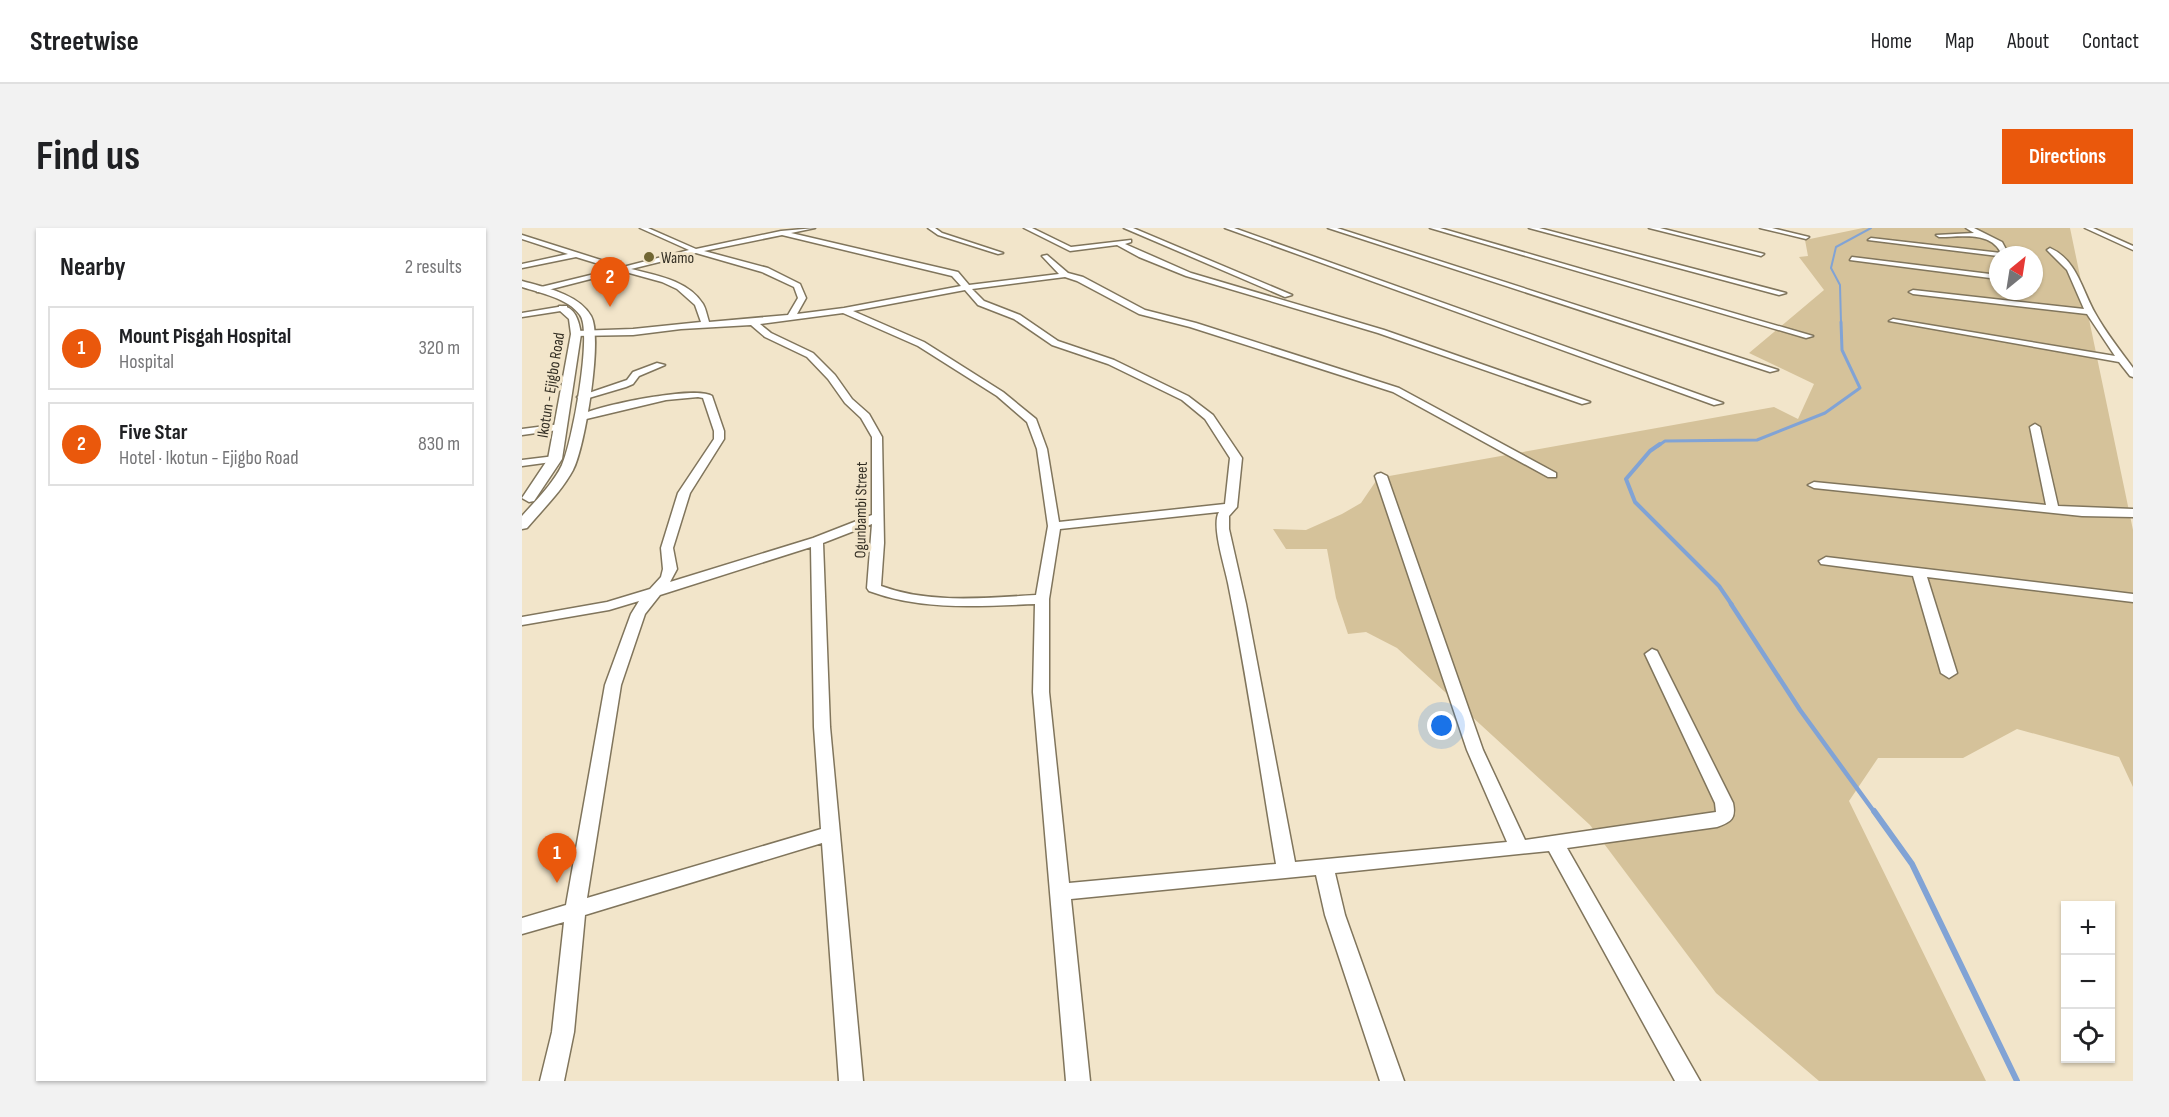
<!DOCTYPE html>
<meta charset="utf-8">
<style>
:root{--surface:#fff;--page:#f2f2f2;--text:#202124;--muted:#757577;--line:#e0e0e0;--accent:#ea580c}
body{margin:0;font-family:"Sofia Sans Condensed",sans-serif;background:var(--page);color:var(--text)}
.controls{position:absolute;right:18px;bottom:18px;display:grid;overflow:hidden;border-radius:0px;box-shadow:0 2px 4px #0004}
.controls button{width:54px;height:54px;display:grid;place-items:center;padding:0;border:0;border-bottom:2px solid var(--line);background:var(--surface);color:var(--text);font:30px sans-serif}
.compass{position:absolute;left:1467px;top:18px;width:54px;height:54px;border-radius:50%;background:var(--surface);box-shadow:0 2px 4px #0004;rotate:30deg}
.you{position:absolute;left:920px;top:498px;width:21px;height:21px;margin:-15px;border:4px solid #fff;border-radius:50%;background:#1a73e8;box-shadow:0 0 0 9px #1a73e833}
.badge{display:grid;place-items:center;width:39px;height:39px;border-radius:50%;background:var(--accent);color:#fff;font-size:20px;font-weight:700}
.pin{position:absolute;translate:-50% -50px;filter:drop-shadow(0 2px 3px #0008)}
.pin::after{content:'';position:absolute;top:32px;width:21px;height:18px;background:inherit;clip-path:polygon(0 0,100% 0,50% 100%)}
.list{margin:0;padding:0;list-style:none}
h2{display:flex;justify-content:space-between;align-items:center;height:78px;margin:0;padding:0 24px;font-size:26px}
h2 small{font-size:20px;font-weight:400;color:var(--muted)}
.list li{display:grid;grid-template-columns:39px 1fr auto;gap:18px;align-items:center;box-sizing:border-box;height:84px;margin:0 12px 12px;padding:0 12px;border:2px solid var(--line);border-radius:0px}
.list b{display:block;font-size:22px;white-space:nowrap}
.list p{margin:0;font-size:20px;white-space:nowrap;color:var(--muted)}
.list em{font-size:20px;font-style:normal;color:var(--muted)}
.icon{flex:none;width:33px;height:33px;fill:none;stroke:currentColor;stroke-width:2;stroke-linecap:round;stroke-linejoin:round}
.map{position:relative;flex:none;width:1611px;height:853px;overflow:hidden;border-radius:0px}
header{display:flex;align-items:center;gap:36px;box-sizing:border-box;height:84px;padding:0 30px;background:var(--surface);border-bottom:2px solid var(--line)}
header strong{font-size:28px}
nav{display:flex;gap:33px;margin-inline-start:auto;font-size:21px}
.intro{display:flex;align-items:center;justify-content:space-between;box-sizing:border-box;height:144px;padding:0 36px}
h1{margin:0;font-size:42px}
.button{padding:15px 27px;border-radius:0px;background:var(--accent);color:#fff;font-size:21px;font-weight:700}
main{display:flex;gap:36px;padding:0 36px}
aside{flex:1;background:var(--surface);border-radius:0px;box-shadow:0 2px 4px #0004}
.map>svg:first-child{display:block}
.green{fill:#d5c29a;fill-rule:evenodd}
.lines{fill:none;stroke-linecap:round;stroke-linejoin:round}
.stream-far4{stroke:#81a3d5;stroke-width:2}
.stream-far3{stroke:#81a3d5;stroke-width:3}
.stream-far2{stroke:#81a3d5;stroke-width:4}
.stream-far1{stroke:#81a3d5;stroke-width:4.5}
.stream{stroke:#81a3d5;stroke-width:6}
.minor-casing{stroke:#80755c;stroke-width:3}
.major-casing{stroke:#80755c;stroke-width:3}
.minor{fill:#fff;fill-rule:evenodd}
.major{fill:#fff;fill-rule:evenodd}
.poi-dot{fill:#716633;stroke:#f2e5ca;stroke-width:2}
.labels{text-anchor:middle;stroke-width:6;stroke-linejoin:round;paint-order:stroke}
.far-poi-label{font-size:16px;fill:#342f24;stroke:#f2e5ca;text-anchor:start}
.far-street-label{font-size:16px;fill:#342f24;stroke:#f2e5ca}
</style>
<header>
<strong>Streetwise</strong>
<nav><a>Home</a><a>Map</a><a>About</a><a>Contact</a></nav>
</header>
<div class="intro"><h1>Find us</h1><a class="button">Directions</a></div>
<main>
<aside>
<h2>Nearby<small>2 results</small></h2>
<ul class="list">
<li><span class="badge">1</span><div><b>Mount Pisgah Hospital</b><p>Hospital</p></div><em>320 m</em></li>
<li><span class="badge">2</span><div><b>Five Star</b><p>Hotel · Ikotun - Ejigbo Road</p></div><em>830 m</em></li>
</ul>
</aside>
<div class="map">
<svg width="1611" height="853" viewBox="0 0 1611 853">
<rect width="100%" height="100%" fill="#f2e5ca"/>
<path class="green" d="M1341 0H1548L1611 302V559L1597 529 1495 501 1441 530H1356L1327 573 1464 853H1297L1194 765 1068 597 875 420 844 404 826 406 814 370 805 321H764L751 301 784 302 820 286 839 275 856 250 1252 179 1276 191 1292 156 1227 125 1302 62 1277 29 1286 28 1283 12ZM1476 27H1512V63H1476Z"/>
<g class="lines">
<polyline class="stream-far4" points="1319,95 1318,57 1309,40 1314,19 1349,0"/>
<polyline class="stream-far3" points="1136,218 1143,213 1235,212 1303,185 1338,160 1320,122 1319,94"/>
<polyline class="stream-far2" points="1138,216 1128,223 1104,251 1113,274 1197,358 1210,377"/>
<polyline class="stream-far1" points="1209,376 1278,482 1353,585"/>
<polyline class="stream" points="1352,583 1390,636 1495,853"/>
<g class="minor-casing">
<g id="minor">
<path d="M118 0H126L174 21 259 3 293 0 269 5 436 44 447 57 537 46 520 28 525 27 546 45 561 49 623 82 674 95 877 160 1034 245V249H1026L871 164 668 99 617 86 555 53 543 49 450 61 462 73 498 87 536 113 592 132 666 168 691 187 720 230 715 279 707 288V301L724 376 773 634 985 614 945 522 853 248 855 246 859 245 865 248 961 522 1003 612 1194 584 1193 575 1123 426 1130 421 1135 423 1211 575C1214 590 1210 594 1195 599L1045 620 1178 853H1153L1027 623 813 645 823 687 882 853H858L803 687 794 647 549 671 568 853H544L511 464 513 376C458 378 400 383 347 363L345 360 350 296 301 315 308 499 341 853H317L300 615 63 687 52 804 42 853H18L30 804 42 694 0 706V690L44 677 83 457 109 386 117 373 87 382 0 397V389L85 374 128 361 139 349 141 341 139 320 156 265 192 211V203L181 170 176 169 144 172 60 192 55 189C70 178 175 157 190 168L202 203V211L168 265 151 320 155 341 148 354 291 310 350 287V209L339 190 323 175 306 151 285 129 243 109 229 97 159 101 111 107 51 108V104L54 103 111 101 179 94 173 77 155 61 140 54 100 43 18 64H15V60L93 41 54 29 0 40V36L46 26 0 11V7L101 39 167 22ZM260 7 430 48 439 58 322 80 275 86 284 70 278 56 246 40 182 23ZM174 25 240 44 272 59 276 70 266 87 187 94C185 88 184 81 181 76 166 52 133 47 109 41ZM443 62 456 77 492 91 530 117 586 136 660 172 683 191 708 230 703 276 537 294 525 221 514 191 481 164 402 114 331 83ZM321 85 396 118 475 168 505 194 515 221 526 298 514 367C463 370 407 376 359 358L362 315 360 209 347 186 330 171 313 147 291 125 249 105 238 96ZM697 284C689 297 703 339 706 355 725 448 738 542 754 636L547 655 527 464V371L538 301ZM289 319 292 499 299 601 65 670 99 457 123 386 138 367Z"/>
<polygon points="406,0 413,0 420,5 481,25 476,26 416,7"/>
<polygon points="502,0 510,0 549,19 609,12 609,14 603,16 669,45 862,102 1068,174 1060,176 856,105 664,48 617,29 595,17 548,23"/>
<polygon points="602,0 611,0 770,67 763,69"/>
<polygon points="703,0 712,0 1201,175 1192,177"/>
<polygon points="806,0 815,0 1256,142 1248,144"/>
<polygon points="908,0 918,0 1291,108 1284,110"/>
<polygon points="1007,0 1017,0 1264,65 1257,67"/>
<polygon points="1127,0 1138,0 1242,26 1239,28"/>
<polygon points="1238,0 1250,0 1287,9 1284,11"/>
<path d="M1444 0H1452L1480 14 1487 27 1476 28 1346 12 1349 10 1479 25C1469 3 1438 9 1417 9L1414 7 1452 5Z"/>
<polygon points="1563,0 1571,0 1611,18 1611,22"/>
<path d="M1528 20C1555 32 1560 62 1573 85 1584 105 1598 122 1611 140V149L1608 148 1597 134 1367 93 1371 91 1593 128 1565 86 1391 66 1387 64 1391 62 1562 81 1545 42 1525 22Z"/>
<polygon points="1330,29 1476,47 1476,51 1328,32"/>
<polygon points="42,78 45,78 45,82 0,89 0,85"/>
<polygon points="135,135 143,137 117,148 111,156 104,159 60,172 55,169 105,152 111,144"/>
<polygon points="39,196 43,197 43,201 0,207 0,201"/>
<polygon points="1513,196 1518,199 1536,278 1611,281 1611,289 1560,288 1292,260 1286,257 1292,254 1524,277 1508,199"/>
<polygon points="33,228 39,231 37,233 0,238 0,232"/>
<polygon points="1304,329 1611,366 1611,374 1405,349 1435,445 1427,450 1419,445 1391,348 1299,336 1297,333"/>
</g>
</g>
<g class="major-casing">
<g id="major">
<path d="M0 53C21 59 57 66 69 88 81 109 63 220 51 242 39 264 21 281 5 300L0 301V288C14 272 31 256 40 237 50 216 71 103 58 87 46 70 18 65 0 59Z"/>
<path d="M37 78C53 77 57 93 59 106L40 231 12 273 7 274 0 270 26 231 49 106 47 91 37 82Z"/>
</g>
</g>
<use href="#minor" class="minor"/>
<use href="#major" class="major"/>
</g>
<circle class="poi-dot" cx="127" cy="29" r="6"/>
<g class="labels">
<g class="far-poi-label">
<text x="139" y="35">Wamo</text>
</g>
<g class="far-street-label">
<text transform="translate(28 157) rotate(-81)" y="6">Ikotun - Ejigbo Road</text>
<text transform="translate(338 282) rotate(-89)" y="6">Ogunbambi Street</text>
</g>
</g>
</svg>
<div class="controls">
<button>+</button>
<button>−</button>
<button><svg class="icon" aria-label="locate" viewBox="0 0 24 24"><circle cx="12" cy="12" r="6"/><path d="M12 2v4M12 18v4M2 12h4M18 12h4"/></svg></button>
</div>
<svg class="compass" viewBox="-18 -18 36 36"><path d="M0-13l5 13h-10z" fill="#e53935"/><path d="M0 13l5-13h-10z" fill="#757577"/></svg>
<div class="you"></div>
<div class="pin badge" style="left:35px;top:655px">1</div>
<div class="pin badge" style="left:88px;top:79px">2</div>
</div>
</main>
